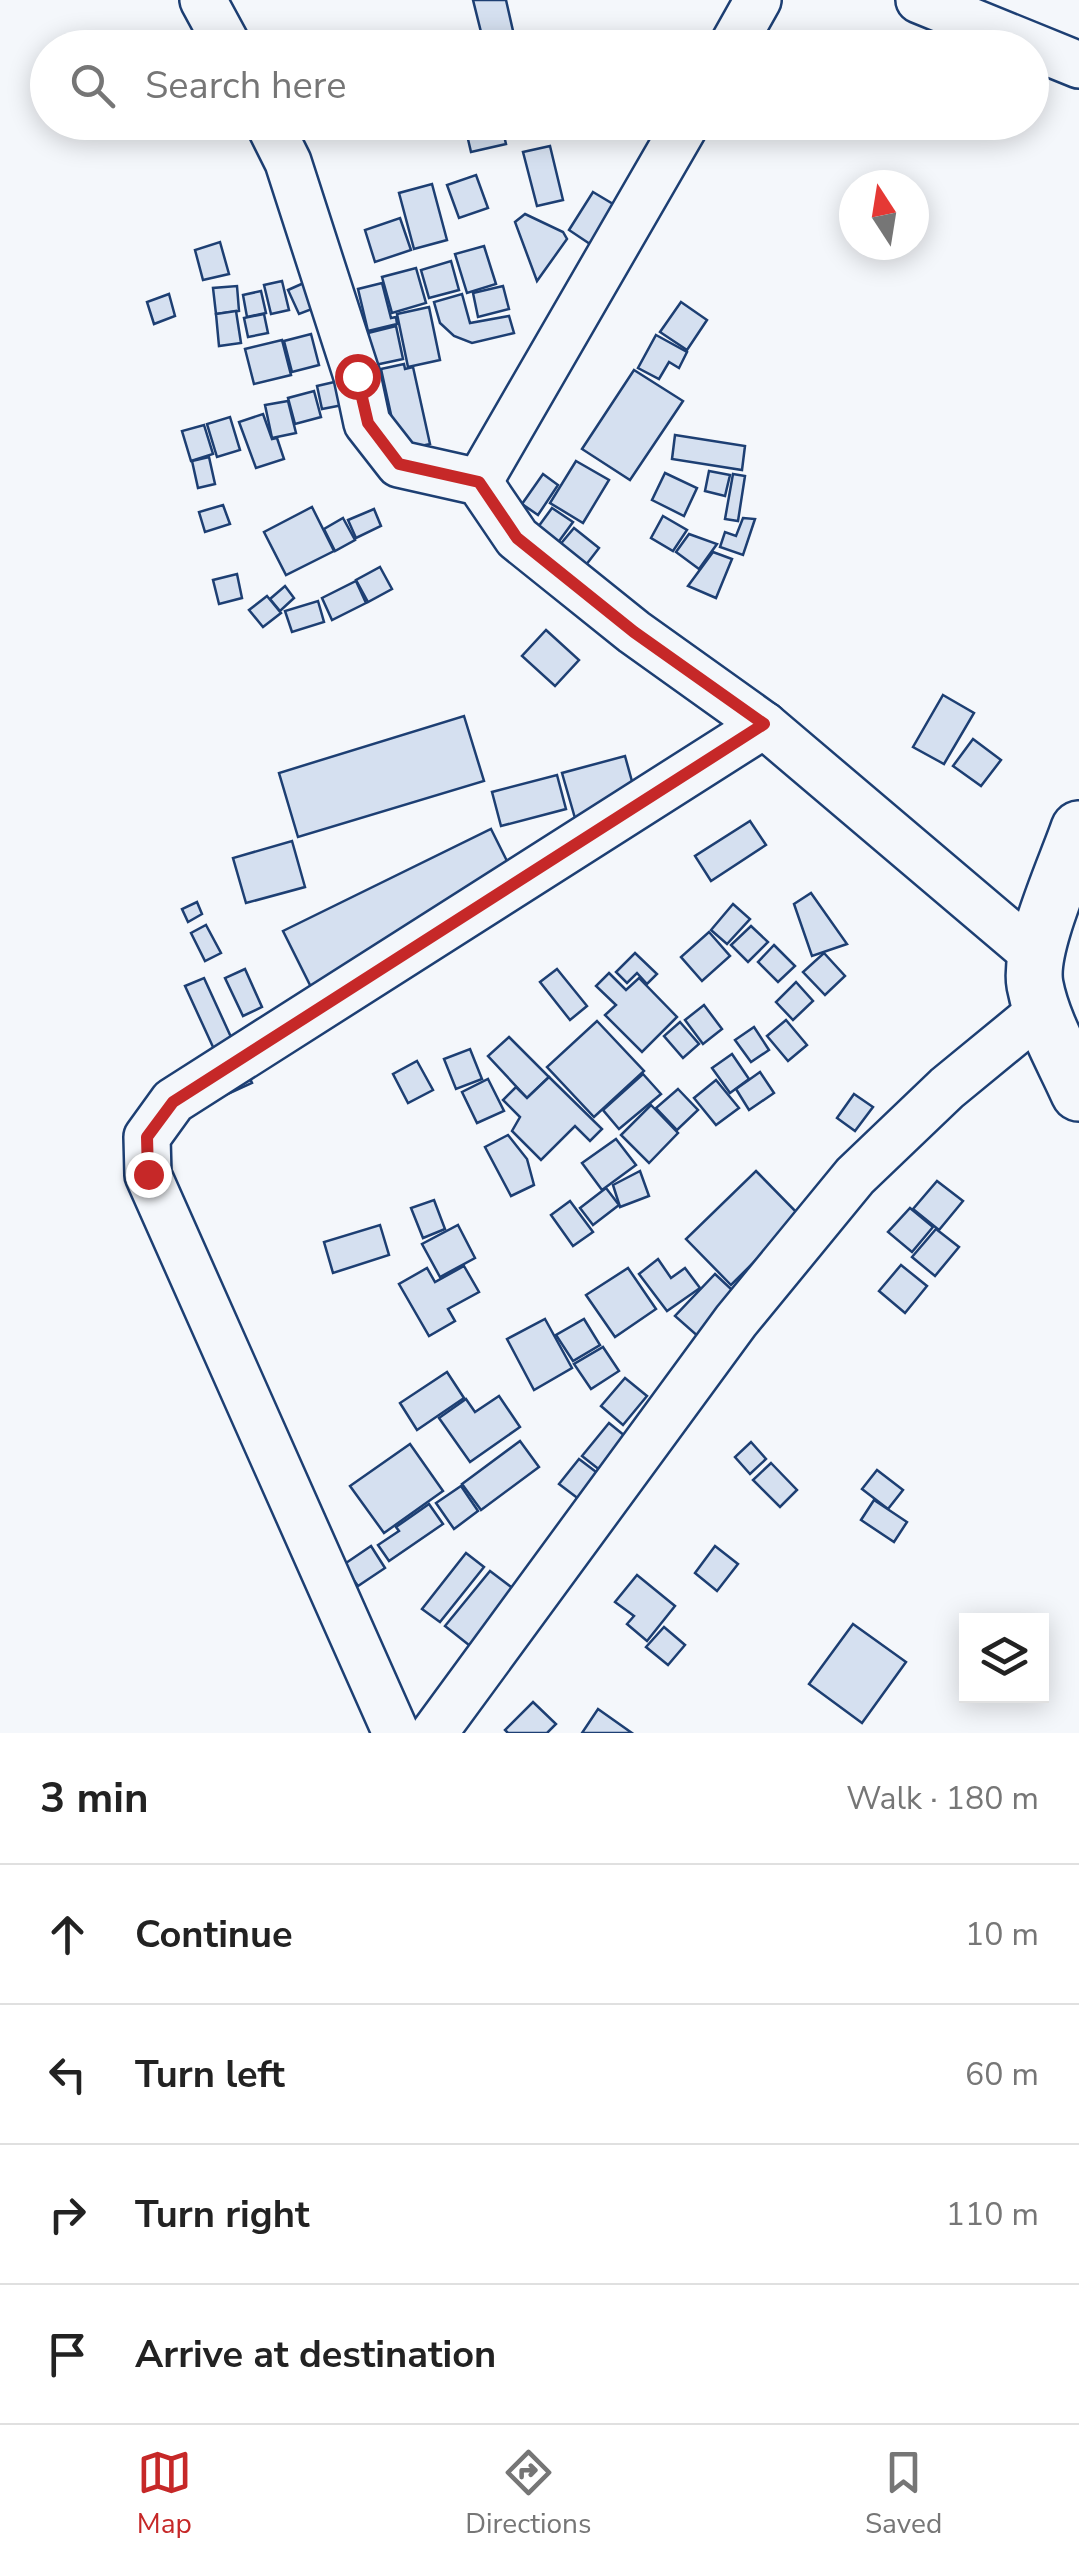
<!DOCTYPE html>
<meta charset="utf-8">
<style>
:root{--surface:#fff;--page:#f6f6f6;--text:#222;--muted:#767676;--line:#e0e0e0;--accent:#c62828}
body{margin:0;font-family:"Nunito Sans",sans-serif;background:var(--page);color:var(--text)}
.controls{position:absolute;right:30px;bottom:30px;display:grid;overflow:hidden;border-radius:0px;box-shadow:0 5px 25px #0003}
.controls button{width:90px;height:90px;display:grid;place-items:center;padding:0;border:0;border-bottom:2px solid var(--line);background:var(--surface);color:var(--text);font:50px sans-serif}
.compass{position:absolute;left:839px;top:170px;width:90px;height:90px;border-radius:50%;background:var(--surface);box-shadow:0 5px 25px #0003;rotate:348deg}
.stop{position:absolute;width:30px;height:30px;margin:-22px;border:8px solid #c62828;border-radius:50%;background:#fff}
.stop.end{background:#c62828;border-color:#fff;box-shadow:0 2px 10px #0008}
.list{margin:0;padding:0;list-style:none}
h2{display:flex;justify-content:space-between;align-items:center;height:130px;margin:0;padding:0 40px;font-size:42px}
h2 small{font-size:32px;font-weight:400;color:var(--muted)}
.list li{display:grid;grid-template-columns:65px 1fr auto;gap:30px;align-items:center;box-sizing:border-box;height:140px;padding:0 40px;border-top:2px solid var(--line)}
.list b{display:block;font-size:38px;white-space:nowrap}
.list em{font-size:32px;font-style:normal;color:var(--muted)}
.icon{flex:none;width:55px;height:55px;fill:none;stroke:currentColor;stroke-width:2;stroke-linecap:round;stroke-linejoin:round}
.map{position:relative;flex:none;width:1079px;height:1733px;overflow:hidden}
.search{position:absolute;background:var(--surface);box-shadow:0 5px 25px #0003;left:30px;right:30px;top:30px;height:110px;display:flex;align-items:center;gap:25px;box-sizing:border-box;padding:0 35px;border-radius:55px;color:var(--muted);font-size:38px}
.sheet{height:690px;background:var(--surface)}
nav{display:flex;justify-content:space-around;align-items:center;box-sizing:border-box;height:140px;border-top:2px solid var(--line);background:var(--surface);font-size:28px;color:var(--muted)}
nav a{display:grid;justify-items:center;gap:5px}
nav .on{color:var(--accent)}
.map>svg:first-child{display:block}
.building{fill:#d5e0f0;stroke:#1d3f73;stroke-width:2.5}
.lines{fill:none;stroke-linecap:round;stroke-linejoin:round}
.minor-casing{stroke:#1d3f73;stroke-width:50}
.tertiary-casing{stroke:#1d3f73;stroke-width:60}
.minor{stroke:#f4f7fb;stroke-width:45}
.tertiary{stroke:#f4f7fb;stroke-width:55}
.route{stroke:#c62828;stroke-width:12}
</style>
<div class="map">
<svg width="1079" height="1733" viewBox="0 0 1079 1733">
<rect width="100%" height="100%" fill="#f4f7fb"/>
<g class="building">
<polygon points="473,0 506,0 516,44 485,48"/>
<polygon points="464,122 501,122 506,144 471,152"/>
<polygon points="550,146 563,200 537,206 523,152"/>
<polygon points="476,175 488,208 459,218 447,185"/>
<polygon points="432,184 447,240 414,249 399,193"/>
<polygon points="593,192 618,207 593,246 569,230"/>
<polygon points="525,214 563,232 567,239 537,281 515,222"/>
<polygon points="400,218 411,250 375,262 365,230"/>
<polygon points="220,242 229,274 203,280 195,250"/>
<polygon points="484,246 496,284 467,293 455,254"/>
<polygon points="451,261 459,290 429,298 421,270"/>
<polygon points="416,268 426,303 392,313 382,277"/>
<polygon points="315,278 325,304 299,314 288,290"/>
<polygon points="282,281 289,310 271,314 264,285"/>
<polygon points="382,283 391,318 396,317 397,324 368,331 358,289"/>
<polygon points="237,286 239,311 216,314 213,288"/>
<polygon points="503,286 509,309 478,317 473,293"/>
<polygon points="261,291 266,313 247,317 243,295"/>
<polygon points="169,294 175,316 154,324 147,302"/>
<polygon points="462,294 470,323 509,316 514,333 472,343 454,336 440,323 434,302"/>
<polygon points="681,302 707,320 687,350 660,332"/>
<polygon points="429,307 440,360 408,367 397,314"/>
<polygon points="236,311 241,343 219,346 216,314"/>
<polygon points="264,314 268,333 248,337 244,318"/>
<polygon points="396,326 403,359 375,365 368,333"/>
<polygon points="311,334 319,365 292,372 284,341"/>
<polygon points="656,335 687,352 679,368 669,362 659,379 638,368"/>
<polygon points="282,340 291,375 254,384 245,349"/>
<polygon points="404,364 405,369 413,367 430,444 399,451 381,369"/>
<polygon points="634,370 683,401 630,480 582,449"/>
<polygon points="343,380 348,404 322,409 317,386"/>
<polygon points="314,391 321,417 295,424 288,398"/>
<polygon points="288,401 296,433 272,438 265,405"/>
<polygon points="263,414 272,439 277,438 284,459 256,468 239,422"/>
<polygon points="230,417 240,450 217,457 207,424"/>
<polygon points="204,425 213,454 191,461 182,431"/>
<polygon points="675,435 745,446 742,470 672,459"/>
<polygon points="209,457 215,484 198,488 192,461"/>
<polygon points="576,461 609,480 583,523 550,503"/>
<polygon points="709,471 730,475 725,496 705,491"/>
<polygon points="665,473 697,488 684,516 652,500"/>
<polygon points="543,474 558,485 538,515 522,504"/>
<polygon points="733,474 745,476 738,521 725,519"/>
<polygon points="223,505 230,524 205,532 199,512"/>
<polygon points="312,507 334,551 286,575 264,532"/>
<polygon points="552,508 573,522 554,548 533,534"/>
<polygon points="374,509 381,526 356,538 348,520"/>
<polygon points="663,516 687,530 673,551 651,538"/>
<polygon points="343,518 355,540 335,551 324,529"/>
<polygon points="743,518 755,519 743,555 720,547 725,532 736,536"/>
<polygon points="574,528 599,548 579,574 553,553"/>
<polygon points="689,534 717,544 699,569 676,552"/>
<polygon points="713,552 732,559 716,598 688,586"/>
<polygon points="380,567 392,589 368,602 356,580"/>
<polygon points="237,574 242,598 219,604 213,580"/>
<polygon points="356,581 366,603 332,620 322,598"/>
<polygon points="285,586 294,598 280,611 270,599"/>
<polygon points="267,596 281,613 263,627 249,610"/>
<polygon points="318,601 324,622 292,632 285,611"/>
<polygon points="546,630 579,660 555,686 522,656"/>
<polygon points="943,695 974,713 944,764 913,747"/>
<polygon points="464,716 484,781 298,837 279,773"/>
<polygon points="973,739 1001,760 981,786 953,766"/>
<polygon points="625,756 641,814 579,832 562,773"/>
<polygon points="557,775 566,809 501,826 492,792"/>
<polygon points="750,821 766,845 711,881 695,856"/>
<polygon points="491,829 524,895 316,997 283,931"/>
<polygon points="292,841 305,887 246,903 233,858"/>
<polygon points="811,893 847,944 812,956 794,904"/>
<polygon points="197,902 202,914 188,922 182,909"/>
<polygon points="733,904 750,919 727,944 711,930"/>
<polygon points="206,925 221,953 205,961 191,933"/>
<polygon points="751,926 768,942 748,962 731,945"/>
<polygon points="709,932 730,956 702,981 681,957"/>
<polygon points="774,945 795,966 778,982 758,962"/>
<polygon points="635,953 657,974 647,984 637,973 627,983 616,972"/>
<polygon points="824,953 845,976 825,995 803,972"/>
<polygon points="245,969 262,1007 243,1016 225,978"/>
<polygon points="557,969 587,1006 570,1020 540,982"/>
<polygon points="609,973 626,990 639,978 677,1017 642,1052 605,1015 616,1005 596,986"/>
<polygon points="204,978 252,1083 206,1104 219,1060 185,986"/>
<polygon points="796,982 813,1001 793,1020 776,1002"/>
<polygon points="704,1005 722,1029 703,1044 685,1020"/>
<polygon points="786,1020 807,1045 788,1061 767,1036"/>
<polygon points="597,1021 644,1071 594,1117 547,1067"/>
<polygon points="680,1022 699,1044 683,1058 664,1036"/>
<polygon points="754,1027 769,1050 751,1062 735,1040"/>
<polygon points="509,1037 549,1077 527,1098 488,1056"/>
<polygon points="470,1049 482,1079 456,1089 444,1059"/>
<polygon points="732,1054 749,1079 730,1093 712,1068"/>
<polygon points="417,1061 433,1090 408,1103 393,1074"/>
<polygon points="760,1072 774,1093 749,1110 736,1089"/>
<polygon points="643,1074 661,1094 619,1129 603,1110"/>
<polygon points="549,1077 602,1129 590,1141 575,1126 541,1160 512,1131 520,1117 503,1100 516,1087 527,1098"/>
<polygon points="488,1079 504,1111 477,1123 462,1092"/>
<polygon points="716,1080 739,1108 716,1125 694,1098"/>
<polygon points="678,1089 698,1110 677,1130 656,1108"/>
<polygon points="854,1094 873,1107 855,1131 837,1118"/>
<polygon points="651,1105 678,1133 649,1163 621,1135"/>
<polygon points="508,1135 527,1159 534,1185 511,1196 485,1147"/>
<polygon points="616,1139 636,1165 602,1190 582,1163"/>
<polygon points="640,1171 649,1196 620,1207 613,1185"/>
<polygon points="756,1171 808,1224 763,1253 731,1285 686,1239"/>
<polygon points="937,1181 963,1201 939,1230 913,1209"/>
<polygon points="606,1188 619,1205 593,1225 580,1208"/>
<polygon points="434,1200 445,1229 423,1238 411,1208"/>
<polygon points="570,1201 593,1232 573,1246 551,1215"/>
<polygon points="910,1208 933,1227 912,1252 888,1232"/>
<polygon points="380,1225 389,1255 333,1273 324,1242"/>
<polygon points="458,1225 475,1258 440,1277 422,1244"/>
<polygon points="936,1229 959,1247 935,1276 912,1257"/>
<polygon points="658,1259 671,1278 685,1268 700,1288 667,1311 639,1274"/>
<polygon points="901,1265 927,1286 905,1313 879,1291"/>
<polygon points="464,1266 479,1292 448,1309 455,1321 429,1336 399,1284 427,1268 435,1282"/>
<polygon points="628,1268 656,1309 615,1337 586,1295"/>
<polygon points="715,1274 747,1304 709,1346 675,1316"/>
<polygon points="545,1319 572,1368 534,1390 507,1339"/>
<polygon points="584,1319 600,1345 573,1361 556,1335"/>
<polygon points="603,1347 619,1371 591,1389 574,1364"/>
<polygon points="447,1372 464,1398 417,1430 400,1403"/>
<polygon points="625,1378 647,1396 623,1425 601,1406"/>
<polygon points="499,1396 520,1427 470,1462 439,1418 466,1399 475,1412"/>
<polygon points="609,1423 636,1445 610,1478 582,1456"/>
<polygon points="520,1441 539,1467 481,1510 462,1484"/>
<polygon points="751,1442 766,1459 750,1474 735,1457"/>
<polygon points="410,1444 443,1491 384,1533 350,1486"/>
<polygon points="579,1459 608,1481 588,1506 559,1484"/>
<polygon points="771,1463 797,1490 780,1507 753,1480"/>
<polygon points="877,1470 903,1490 888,1509 862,1489"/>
<polygon points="461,1486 478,1511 454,1529 436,1503"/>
<polygon points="874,1500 907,1522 894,1542 861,1520"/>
<polygon points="429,1504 443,1524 389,1561 378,1545 399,1531 396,1527"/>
<polygon points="371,1546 385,1568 358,1586 343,1565"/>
<polygon points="715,1546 738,1564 717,1591 695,1573"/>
<polygon points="466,1553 484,1567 440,1622 422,1609"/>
<polygon points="490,1571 519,1593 474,1649 445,1626"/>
<polygon points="637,1575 675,1606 647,1641 627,1624 634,1616 615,1602"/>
<polygon points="853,1624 906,1662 862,1723 809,1684"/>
<polygon points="664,1627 685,1645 668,1665 646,1647"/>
<polygon points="533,1702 556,1724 547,1733 508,1733 505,1730"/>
<polygon points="598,1709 632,1733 582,1733"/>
</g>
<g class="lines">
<g class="minor-casing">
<g id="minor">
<polyline points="203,0 229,48"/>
<polyline points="919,0 1079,65"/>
<polyline points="731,48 758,0"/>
<polyline points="268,122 288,162 357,376 367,423 399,464 479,482 517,538 634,632 764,725 1035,955"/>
<polyline points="479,482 687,122"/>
<polyline points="396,1733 148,1175 147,1137 173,1101 764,725"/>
<polyline points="434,1733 736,1321 855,1176 947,1088 1042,1010"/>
</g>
</g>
<g class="tertiary-casing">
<path id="tertiary" d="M1079 829C1066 867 1028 948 1035 985 1042 1022 1064 1059 1079 1093"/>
</g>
<use href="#minor" class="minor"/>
<use href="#tertiary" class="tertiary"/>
</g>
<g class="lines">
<polyline class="route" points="148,1174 147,1137 173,1102 764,724 634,632 517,538 479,482 399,464 368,423 357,376"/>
</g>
</svg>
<div class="controls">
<button><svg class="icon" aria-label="layers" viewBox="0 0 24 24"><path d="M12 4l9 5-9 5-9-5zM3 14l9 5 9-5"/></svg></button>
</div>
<svg class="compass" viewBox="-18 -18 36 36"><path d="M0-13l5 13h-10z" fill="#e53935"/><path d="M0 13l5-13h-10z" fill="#767676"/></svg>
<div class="stop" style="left:357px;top:376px"></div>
<div class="stop end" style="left:148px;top:1174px"></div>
<div class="search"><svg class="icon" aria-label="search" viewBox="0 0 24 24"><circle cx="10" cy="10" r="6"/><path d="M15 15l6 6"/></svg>Search here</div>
</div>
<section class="sheet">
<h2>3 min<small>Walk · 180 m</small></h2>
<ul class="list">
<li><svg class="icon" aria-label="ahead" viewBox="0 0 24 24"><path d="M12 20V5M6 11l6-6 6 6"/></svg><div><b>Continue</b></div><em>10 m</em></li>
<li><svg class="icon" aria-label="left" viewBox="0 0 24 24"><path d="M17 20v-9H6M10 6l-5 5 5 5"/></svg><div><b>Turn left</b></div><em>60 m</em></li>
<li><svg class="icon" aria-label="right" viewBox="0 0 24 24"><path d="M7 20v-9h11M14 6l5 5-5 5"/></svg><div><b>Turn right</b></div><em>110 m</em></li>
<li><svg class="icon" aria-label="arrive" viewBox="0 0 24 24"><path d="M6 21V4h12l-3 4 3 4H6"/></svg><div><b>Arrive at destination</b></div></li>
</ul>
</section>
<nav>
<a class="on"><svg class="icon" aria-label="map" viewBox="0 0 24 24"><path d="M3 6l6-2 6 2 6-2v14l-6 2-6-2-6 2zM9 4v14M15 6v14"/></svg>Map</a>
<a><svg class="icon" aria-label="directions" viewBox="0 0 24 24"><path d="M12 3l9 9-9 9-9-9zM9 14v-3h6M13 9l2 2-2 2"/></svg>Directions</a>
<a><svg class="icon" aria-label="saved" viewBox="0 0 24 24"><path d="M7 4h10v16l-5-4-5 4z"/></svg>Saved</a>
</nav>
